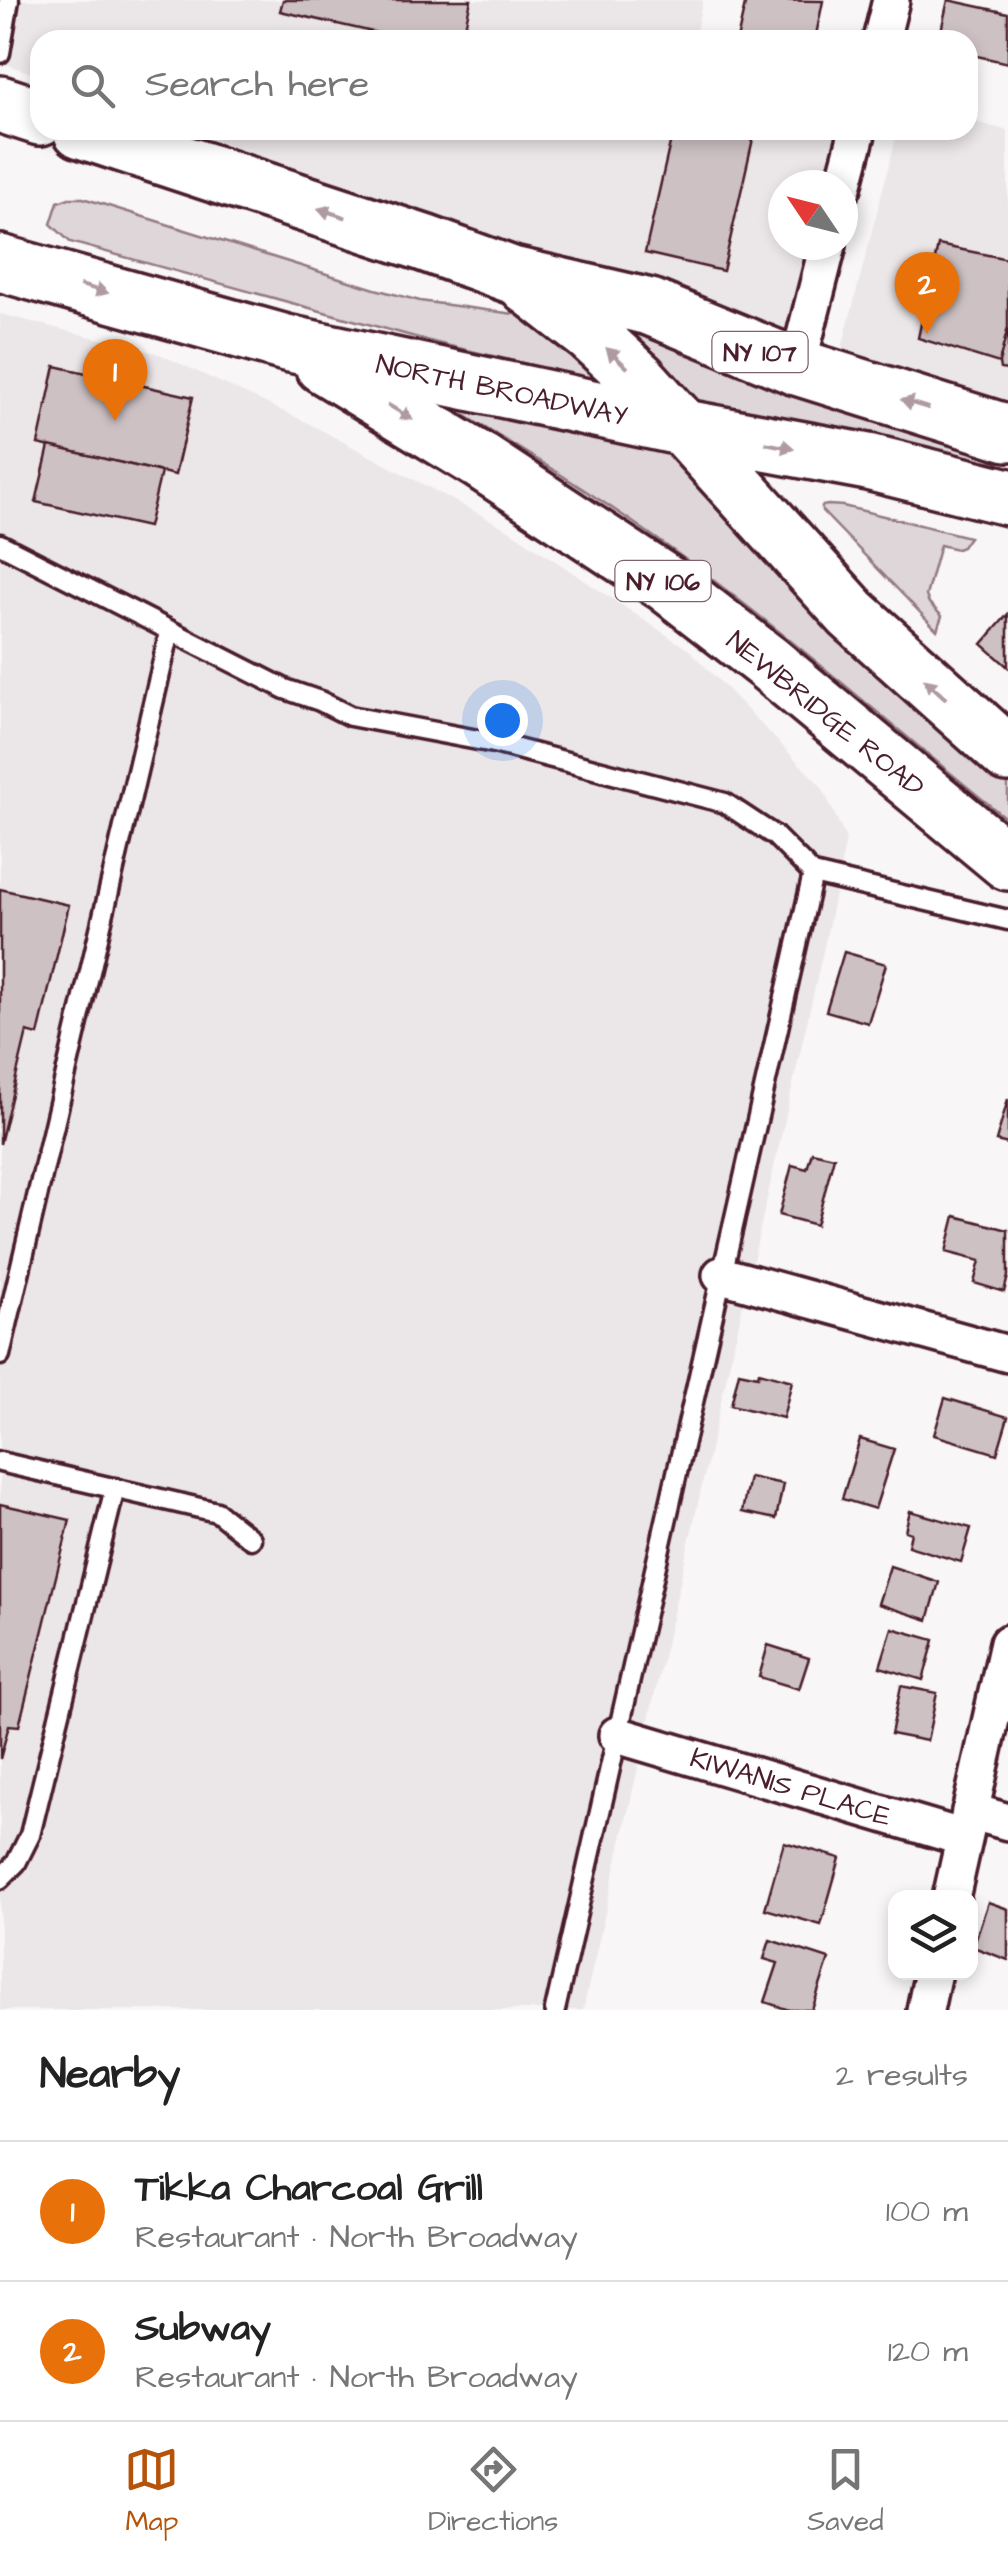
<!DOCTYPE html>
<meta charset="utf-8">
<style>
:root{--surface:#fff;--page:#f2f2f2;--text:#222;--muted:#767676;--line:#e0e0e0;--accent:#b45309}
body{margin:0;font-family:"Architects Daughter",sans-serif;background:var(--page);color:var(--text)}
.controls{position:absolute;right:30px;bottom:30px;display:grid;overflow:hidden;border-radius:20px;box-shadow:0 5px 15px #0003}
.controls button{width:90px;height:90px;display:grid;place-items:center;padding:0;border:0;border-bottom:2px solid var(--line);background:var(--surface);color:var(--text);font:50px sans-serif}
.compass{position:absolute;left:768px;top:170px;width:90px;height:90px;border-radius:50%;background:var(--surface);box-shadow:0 5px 15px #0003;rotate:305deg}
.you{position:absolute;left:502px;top:720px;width:35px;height:35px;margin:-25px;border:8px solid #fff;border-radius:50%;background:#1a73e8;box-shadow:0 0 0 15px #1a73e833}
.badge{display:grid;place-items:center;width:65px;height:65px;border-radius:50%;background:var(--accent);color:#fff;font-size:32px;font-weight:700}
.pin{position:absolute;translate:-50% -82px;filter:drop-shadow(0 2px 5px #0008)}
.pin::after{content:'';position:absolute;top:52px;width:35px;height:30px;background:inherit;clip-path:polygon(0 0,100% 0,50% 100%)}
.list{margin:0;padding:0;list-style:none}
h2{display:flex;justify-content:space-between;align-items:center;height:130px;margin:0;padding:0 40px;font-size:42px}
h2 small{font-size:32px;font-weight:400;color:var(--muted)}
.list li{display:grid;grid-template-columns:65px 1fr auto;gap:30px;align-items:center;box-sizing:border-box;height:140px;padding:0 40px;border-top:2px solid var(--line)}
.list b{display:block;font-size:38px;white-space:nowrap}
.list p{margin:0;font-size:32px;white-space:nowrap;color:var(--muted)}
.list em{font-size:32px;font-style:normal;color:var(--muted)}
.icon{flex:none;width:55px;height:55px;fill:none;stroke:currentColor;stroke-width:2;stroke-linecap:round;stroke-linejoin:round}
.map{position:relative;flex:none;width:1008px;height:2010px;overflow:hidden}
.search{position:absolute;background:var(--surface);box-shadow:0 5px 15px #0003;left:30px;right:30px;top:30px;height:110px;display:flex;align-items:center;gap:25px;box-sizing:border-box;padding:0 35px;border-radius:30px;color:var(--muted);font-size:38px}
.sheet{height:410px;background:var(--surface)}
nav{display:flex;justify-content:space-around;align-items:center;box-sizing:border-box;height:140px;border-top:2px solid var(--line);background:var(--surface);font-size:28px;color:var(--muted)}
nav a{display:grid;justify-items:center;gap:5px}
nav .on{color:var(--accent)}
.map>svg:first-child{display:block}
.built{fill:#ebe6e8}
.green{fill:#ded6d9;stroke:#947a82;stroke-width:2.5}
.building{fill:#cdc1c4;stroke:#4a1f2b;stroke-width:2.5}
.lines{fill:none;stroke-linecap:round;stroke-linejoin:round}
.lane-casing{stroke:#4a1f2b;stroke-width:25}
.street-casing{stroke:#4a1f2b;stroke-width:42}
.primary-casing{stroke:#4a1f2b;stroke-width:62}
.lane{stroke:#fff;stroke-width:18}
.street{stroke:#fff;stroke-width:35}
.primary{stroke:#fff;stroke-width:55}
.oneway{fill:#ae9aa0}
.labels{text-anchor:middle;stroke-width:9;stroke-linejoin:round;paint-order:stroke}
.shield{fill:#fff;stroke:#80626b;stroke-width:2.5}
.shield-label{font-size:25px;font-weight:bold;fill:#4a1f2b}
.street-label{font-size:28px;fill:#4a1f2b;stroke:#fff}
</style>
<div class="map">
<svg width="1008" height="2010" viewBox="0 0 1008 2010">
<rect width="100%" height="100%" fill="#f8f6f7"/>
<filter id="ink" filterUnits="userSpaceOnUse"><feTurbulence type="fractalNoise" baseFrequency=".01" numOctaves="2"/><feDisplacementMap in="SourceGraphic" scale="20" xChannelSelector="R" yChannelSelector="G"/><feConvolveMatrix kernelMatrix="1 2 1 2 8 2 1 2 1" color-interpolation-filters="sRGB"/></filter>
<g filter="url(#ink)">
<g class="built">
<polygon points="0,0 703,0 694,40 40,40 40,76 0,62"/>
<polygon points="968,120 1008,131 1008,405 842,348 898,130 968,130"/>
<polygon points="188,130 839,130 827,185 783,185 783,245 813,245 788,350"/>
<polygon points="0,314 159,354 304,421 507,529 689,650 822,787 846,839 826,938 583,2010 0,2010"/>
</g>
<g class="green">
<polygon points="69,198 83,198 375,289 420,301 536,317 604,382 437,343 70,242 51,224 58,202"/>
<polygon points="637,328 1008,450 1004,462 909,456 693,403 634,338"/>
<path d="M446 404 664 435 1008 781V820C891 726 780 626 657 539 589 491 517 447 446 404Z"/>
<polygon points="828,505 843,506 969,537 962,547 957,549 940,545 926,596 929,603 942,616 937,630 822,511 822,506"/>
</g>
<g class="building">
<polygon points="283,0 471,0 462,40 408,40 280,11"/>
<polygon points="746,0 823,1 815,40 737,40"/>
<polygon points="948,0 1008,13 1008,63 968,54 968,40 939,40"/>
<polygon points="673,130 755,130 723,271 645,253"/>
<polygon points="938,245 1008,259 1008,328 999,363 918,338"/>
<polygon points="1008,328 1008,370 1000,369 999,363"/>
<polygon points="55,366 193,397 175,475 38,444"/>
<polygon points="49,446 161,472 148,527 36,502"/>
<polygon points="1008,614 1008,667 982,644"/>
<polygon points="0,889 69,905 38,1035 27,1032 0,1144"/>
<polygon points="844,952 886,964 868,1023 826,1011"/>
<polygon points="1008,1099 1008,1144 996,1141"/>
<polygon points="812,1152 834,1157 816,1225 779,1215 792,1165 807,1169"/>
<polygon points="955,1216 1008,1230 1008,1276 1004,1292 974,1283 980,1261 946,1252"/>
<polygon points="739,1372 758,1376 759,1372 792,1381 783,1418 731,1405"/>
<polygon points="945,1398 1008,1417 997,1454 934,1435"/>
<polygon points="860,1439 894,1449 875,1509 842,1499"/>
<polygon points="749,1477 783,1484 776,1519 742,1512"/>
<polygon points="0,1504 70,1520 19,1726 9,1725 0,1759"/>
<polygon points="910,1511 971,1528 961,1562 908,1546 911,1533 905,1531"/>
<polygon points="890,1566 939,1582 928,1620 878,1604"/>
<polygon points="892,1628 934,1640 923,1680 880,1667"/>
<polygon points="768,1645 809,1658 799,1689 759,1677"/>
<polygon points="901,1686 937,1693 927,1741 891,1734"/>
<polygon points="784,1842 840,1858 821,1925 765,1909"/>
<polygon points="988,1902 1008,1909 1008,1960 973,1947"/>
<polygon points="770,1940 829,1959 812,2010 789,2010 765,2002 778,1963 764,1959"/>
</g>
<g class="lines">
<g class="lane-casing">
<g id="lane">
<polyline points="0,53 9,0"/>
<polyline points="0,544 285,689 320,701 350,716 494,743 725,803 775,836 813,874 1008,920"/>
<polyline points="0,1355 170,631"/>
<polyline points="0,1462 217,1512 251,1539"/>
<polyline points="0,1879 16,1863 30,1835 115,1488"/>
<polyline points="555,2010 813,874"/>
</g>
</g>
<g class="street-casing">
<g id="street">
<polyline points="881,40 891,0"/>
<polyline points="843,187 858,130"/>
<polyline points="797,367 828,245"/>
<polyline points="721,1275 1008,1354"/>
<polyline points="617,1735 964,1838"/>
<polyline points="970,1811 1008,1822"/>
<polyline points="951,1898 1008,1643"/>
<polyline points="925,2010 933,1972"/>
</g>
</g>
<g class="primary-casing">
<g id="primary">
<polyline points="0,104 40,117"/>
<polyline points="81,130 424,243 512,275 650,307 797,367 1008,433"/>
<polyline points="0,263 286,343 685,428 868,462 1008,497"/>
<polyline points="527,285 590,334 639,379 852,614 1008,754"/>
<polyline points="323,365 482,462 667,584 767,662 1008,862"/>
</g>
</g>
<use href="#lane" class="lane"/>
<use href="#street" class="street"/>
<use href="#primary" class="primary"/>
</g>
<defs><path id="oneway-solid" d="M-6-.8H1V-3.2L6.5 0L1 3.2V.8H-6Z" transform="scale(2.5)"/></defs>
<g class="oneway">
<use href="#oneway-solid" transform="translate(332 213) rotate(-162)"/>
<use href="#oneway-solid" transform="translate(94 289) rotate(16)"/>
<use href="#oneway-solid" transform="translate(617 358) rotate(-137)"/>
<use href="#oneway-solid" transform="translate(915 404) rotate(-163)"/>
<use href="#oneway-solid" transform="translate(400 412) rotate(31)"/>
<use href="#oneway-solid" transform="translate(780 446) rotate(11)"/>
<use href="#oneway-solid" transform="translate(935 689) rotate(-138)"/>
</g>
</g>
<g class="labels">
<g class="shield">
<rect x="712.5" y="332" width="95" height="40" rx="8"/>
<rect x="615.5" y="561" width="95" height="40" rx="8"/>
</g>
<g class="shield-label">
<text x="760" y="361">NY 107</text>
<text x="663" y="590">NY 106</text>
</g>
<g class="street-label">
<text transform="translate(502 389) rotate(12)" y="10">NORTH BROADWAY</text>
<text transform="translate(826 713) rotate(39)" y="10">NEWBRIDGE ROAD</text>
<text transform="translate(791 1786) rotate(17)" y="10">KIWANIS PLACE</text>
</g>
</g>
</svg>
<div class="controls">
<button><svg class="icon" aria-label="layers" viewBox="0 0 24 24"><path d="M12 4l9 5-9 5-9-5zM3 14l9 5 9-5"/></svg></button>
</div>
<svg class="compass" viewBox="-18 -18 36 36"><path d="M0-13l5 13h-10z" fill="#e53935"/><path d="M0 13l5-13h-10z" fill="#767676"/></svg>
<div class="you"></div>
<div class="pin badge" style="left:115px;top:421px;background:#e8710a">1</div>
<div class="pin badge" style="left:927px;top:334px;background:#e8710a">2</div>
<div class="search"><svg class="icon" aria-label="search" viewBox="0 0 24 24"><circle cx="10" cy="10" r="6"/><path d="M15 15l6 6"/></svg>Search here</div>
</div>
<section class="sheet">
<h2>Nearby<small>2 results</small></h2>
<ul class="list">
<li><span class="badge" style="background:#e8710a">1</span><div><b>Tikka Charcoal Grill</b><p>Restaurant · North Broadway</p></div><em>100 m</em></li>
<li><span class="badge" style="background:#e8710a">2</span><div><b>Subway</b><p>Restaurant · North Broadway</p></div><em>120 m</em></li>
</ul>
</section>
<nav>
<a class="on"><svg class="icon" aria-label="map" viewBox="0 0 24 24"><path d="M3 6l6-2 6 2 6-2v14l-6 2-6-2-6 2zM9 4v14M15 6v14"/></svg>Map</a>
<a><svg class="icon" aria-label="directions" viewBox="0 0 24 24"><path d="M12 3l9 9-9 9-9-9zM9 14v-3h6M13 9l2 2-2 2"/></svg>Directions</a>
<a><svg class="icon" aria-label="saved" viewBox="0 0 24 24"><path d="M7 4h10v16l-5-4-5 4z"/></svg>Saved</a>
</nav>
